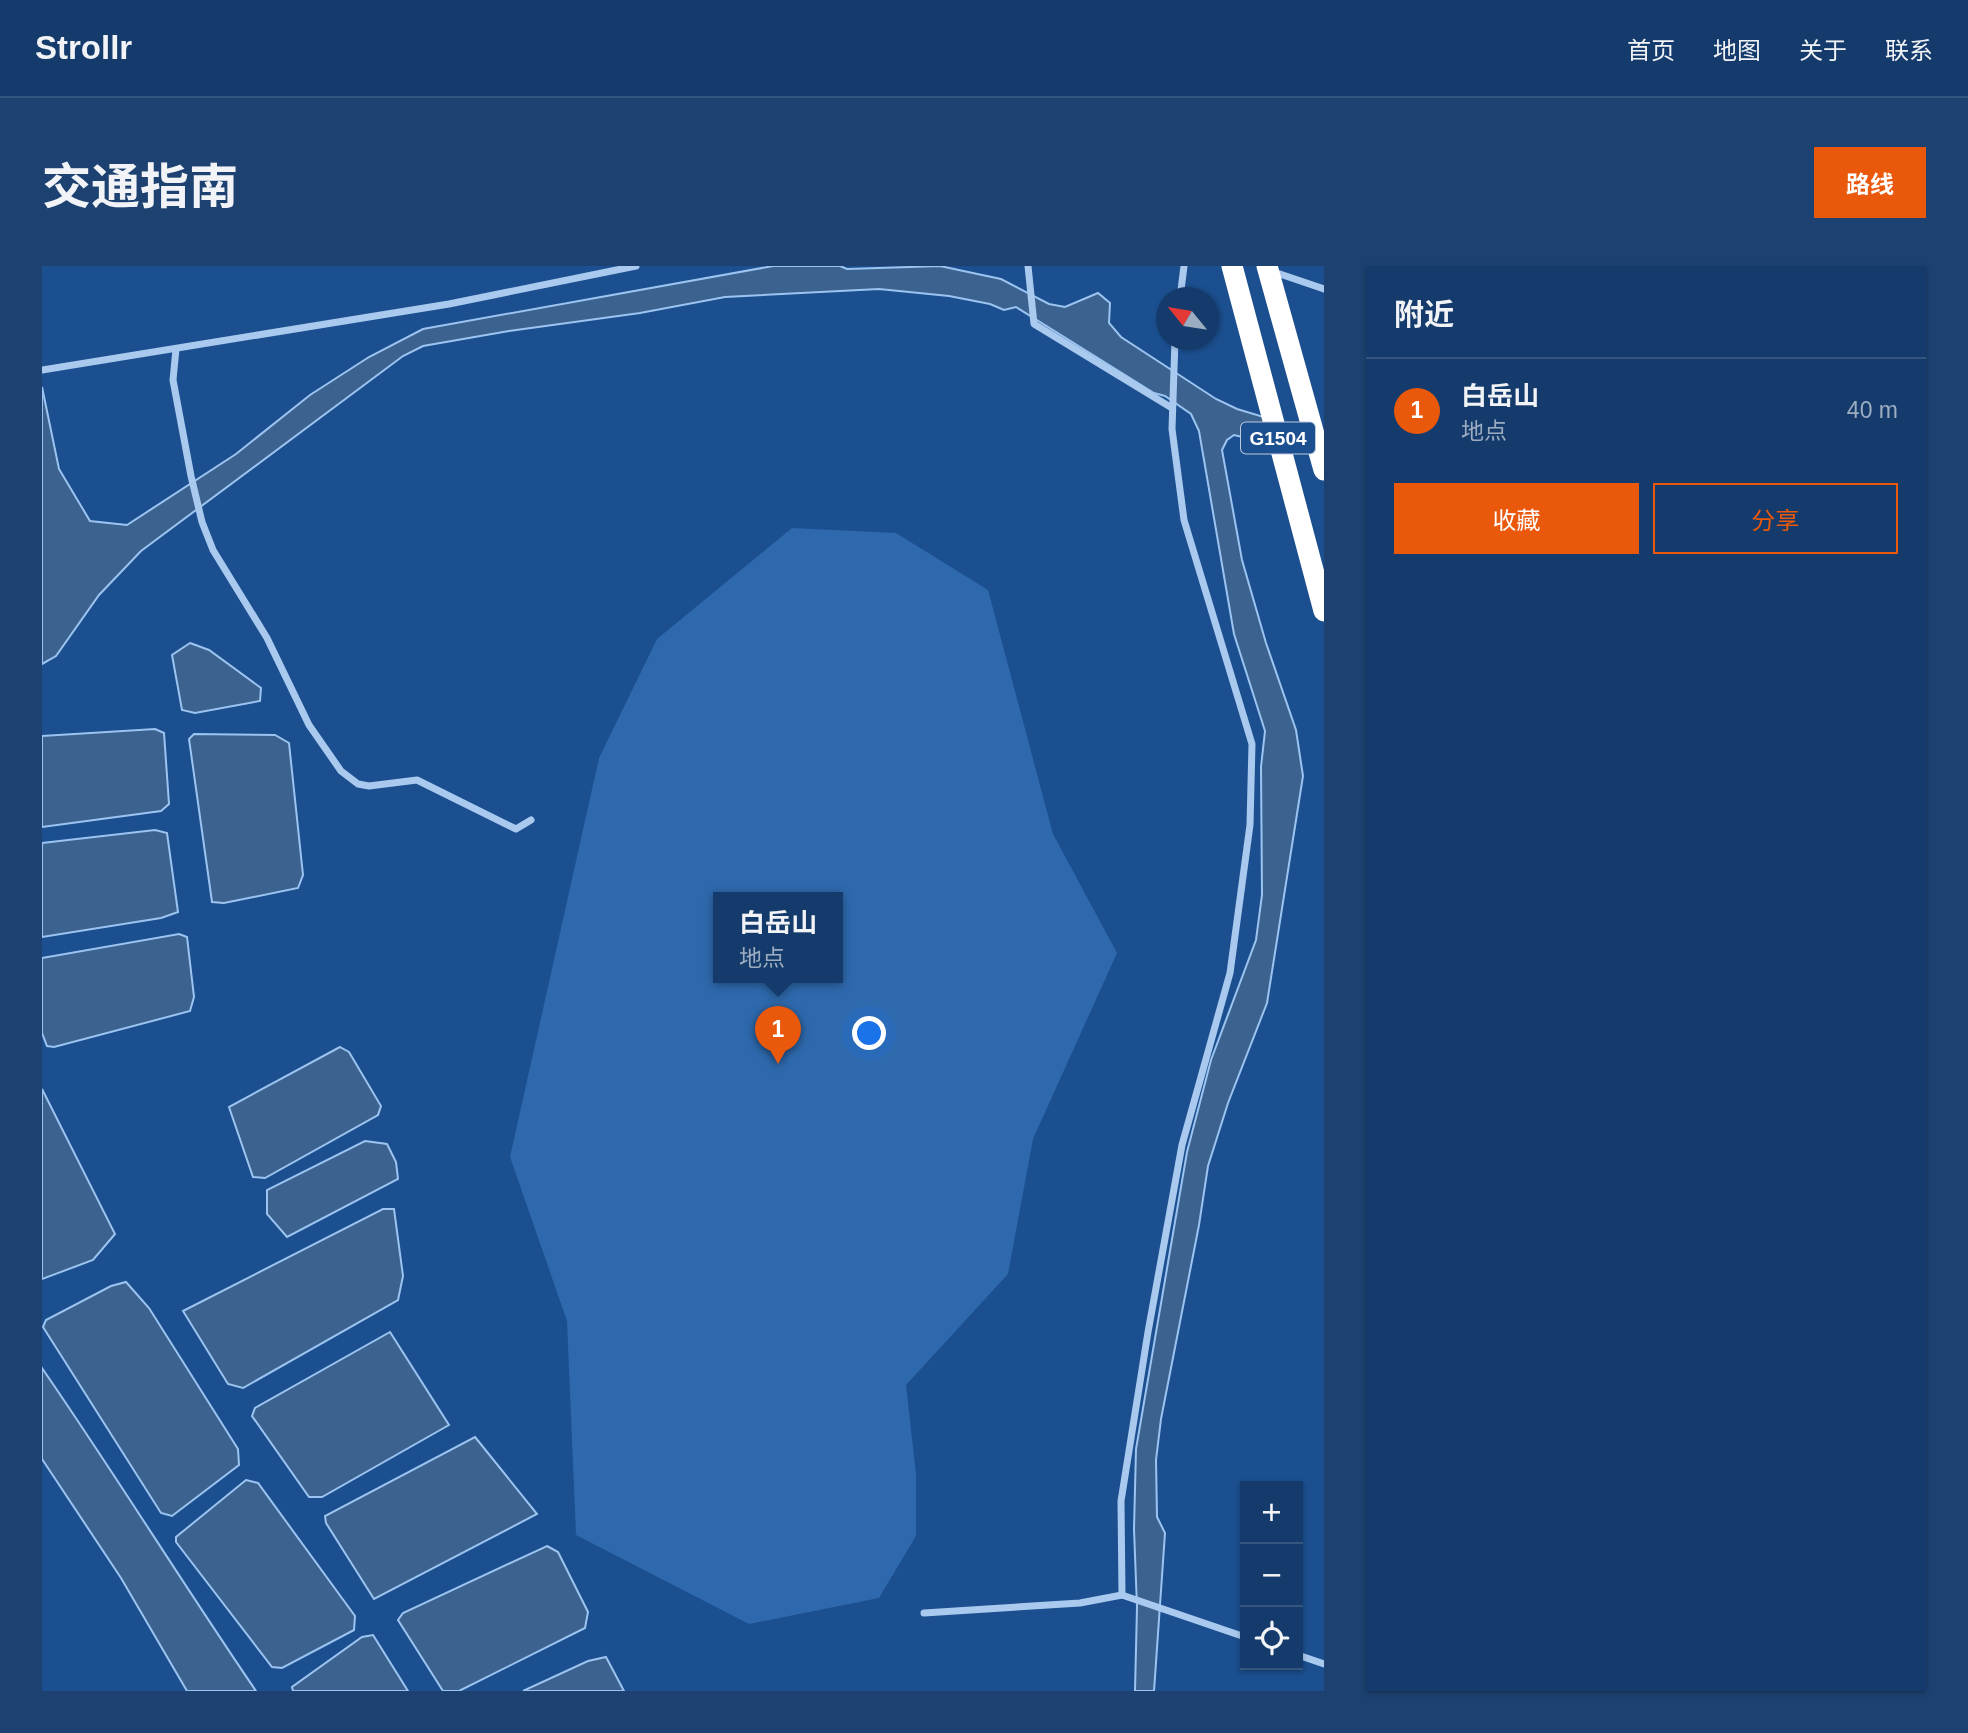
<!DOCTYPE html>
<html lang="zh">
<meta charset="utf-8">
<style>
:root{--surface:#143b6b;--page:#1d4271;--text:#f1f3f6;--muted:#9dadc1;--line:#33557e;--accent:#ea580c}
body{margin:0;font-family:Helvetica,"Noto Sans SC",sans-serif;background:var(--page);color:var(--text)}
.controls{position:absolute;right:21px;bottom:21px;display:grid;overflow:hidden;border-radius:0px;box-shadow:0 2px 5px #0004}
.controls button{width:63px;height:63px;display:grid;place-items:center;padding:0;border:0;border-bottom:2px solid var(--line);background:var(--surface);color:var(--text);font:35px sans-serif}
.compass{position:absolute;left:1114px;top:21px;width:63px;height:63px;border-radius:50%;background:var(--surface);box-shadow:0 2px 5px #0004;rotate:300deg}
.you{position:absolute;left:828px;top:768px;width:24px;height:24px;margin:-18px;border:5px solid #fff;border-radius:50%;background:#1a73e8;box-shadow:0 0 0 10px #1a73e833}
.badge{display:grid;place-items:center;width:46px;height:46px;border-radius:50%;background:var(--accent);color:#fff;font-size:23px;font-weight:700}
.pin{position:absolute;translate:-50% -58px;filter:drop-shadow(0 2px 4px #0008)}
.pin::after{content:'';position:absolute;top:37px;width:24px;height:21px;background:inherit;clip-path:polygon(0 0,100% 0,50% 100%)}
.popup{position:absolute;left:671px;top:626px;width:130px;height:91px;box-sizing:border-box;display:grid;place-content:center;border-radius:0px;background:var(--surface);filter:drop-shadow(0 2px 5px #0005);font-size:23px;white-space:nowrap;color:var(--muted)}
.popup b{font-size:26px;color:var(--text)}
.popup::after{content:'';position:absolute;left:50%;top:100%;margin-left:-14px;border:14px solid transparent;border-top-color:var(--surface)}
.list{margin:0;padding:0;list-style:none}
h2{display:flex;justify-content:space-between;align-items:center;height:91px;margin:0;padding:0 28px;font-size:30px}
h2 small{font-size:23px;font-weight:400;color:var(--muted)}
.list li{display:grid;grid-template-columns:46px 1fr auto;gap:21px;align-items:center;box-sizing:border-box;height:105px;padding:0 28px;border-top:2px solid var(--line)}
.list b{display:block;font-size:26px;white-space:nowrap}
.list p{margin:0;font-size:23px;white-space:nowrap;color:var(--muted)}
.list em{font-size:23px;font-style:normal;color:var(--muted)}
.actions{display:flex;gap:14px;padding:21px 28px}
.actions a{flex:1;padding:16px 0;border:2px solid var(--accent);border-radius:0px;text-align:center;font-size:24px;color:var(--accent)}
.actions .main{background:var(--accent);color:#fff}
.icon{flex:none;width:38px;height:38px;fill:none;stroke:currentColor;stroke-width:2;stroke-linecap:round;stroke-linejoin:round}
.map{position:relative;flex:none;width:1282px;height:1425px;overflow:hidden;border-radius:0px}
header{display:flex;align-items:center;gap:42px;box-sizing:border-box;height:98px;padding:0 35px;background:var(--surface);border-bottom:2px solid var(--line)}
header strong{font-size:33px}
nav{display:flex;gap:38px;margin-inline-start:auto;font-size:24px}
.intro{display:flex;align-items:center;justify-content:space-between;box-sizing:border-box;height:168px;padding:0 42px}
h1{margin:0;font-size:49px}
.button{padding:18px 32px;border-radius:0px;background:var(--accent);color:#fff;font-size:24px;font-weight:700}
main{display:flex;gap:42px;padding:0 42px}
aside{flex:1;background:var(--surface);border-radius:0px;box-shadow:0 2px 5px #0004}
.map>svg:first-child{display:block}
.green{fill:#2e69ad;fill-rule:evenodd}
.water{fill:#3c6290;stroke:#9cc4f0;stroke-width:2}
.lines{fill:none;stroke-linecap:round;stroke-linejoin:round}
.minor{stroke:#a9c9ee;stroke-width:7}
.motorway{stroke:#fff;stroke-width:21}
.labels{text-anchor:middle;stroke-width:6;stroke-linejoin:round;paint-order:stroke}
.shield{fill:#1b4f8f;stroke:#bbcadd;stroke-width:2}
.shield-label{font-size:19px;font-weight:bold;fill:#fff}
</style>
<header>
<strong>Strollr</strong>
<nav><a>首页</a><a>地图</a><a>关于</a><a>联系</a></nav>
</header>
<div class="intro"><h1>交通指南</h1><a class="button">路线</a></div>
<main>
<div class="map">
<svg width="1282" height="1425" viewBox="0 0 1282 1425">
<rect width="100%" height="100%" fill="#1b4f8f"/>
<path class="green" d="M750 262 854 267 946 324 1011 568 1075 687 991 873 966 1008 864 1119 874 1208V1270L837 1332 707 1358 534 1269 525 1055 468 891 557 492 615 373ZM676 632H796V712H676Z"/>
<g class="water">
<polygon points="731,0 798,0 805,3 898,0 959,13 1007,38 1023,41 1056,27 1068,37 1067,57 1079,71 1174,133 1195,143 1282,169 1282,190 1192,169 1185,174 1180,184 1200,294 1224,377 1254,464 1261,510 1225,737 1186,837 1166,900 1157,959 1119,1153 1114,1194 1115,1251 1123,1267 1112,1425 1093,1425 1095,1341 1092,1263 1094,1183 1145,886 1169,794 1214,674 1220,629 1219,501 1223,465 1192,368 1157,165 1149,148 1123,130 1112,127 974,41 962,44 948,38 907,30 837,23 683,31 598,47 467,65 381,80 361,90 99,285 57,329 14,390 0,398 0,121 17,203 48,255 85,259 194,188 268,129 327,91 381,63"/>
<polygon points="148,377 167,384 219,422 218,435 153,447 140,444 130,389"/>
<polygon points="113,463 122,467 127,538 119,545 0,561 0,470"/>
<polygon points="152,468 233,469 247,477 261,609 256,622 182,637 170,636 147,473"/>
<polygon points="113,564 125,567 136,646 119,652 0,671 0,577"/>
<polygon points="137,668 145,671 152,731 148,745 12,781 5,780 0,767 0,692"/>
<polygon points="298,781 307,786 339,840 336,849 223,912 211,911 187,841"/>
<polygon points="0,823 73,968 51,994 0,1013"/>
<polygon points="323,875 345,878 354,896 356,913 245,971 225,948 225,924"/>
<polygon points="341,943 352,943 361,1010 356,1034 201,1122 186,1118 141,1045"/>
<polygon points="84,1016 107,1042 196,1183 197,1199 130,1250 119,1247 1,1061 4,1054 69,1020"/>
<polygon points="348,1066 407,1159 280,1231 267,1231 210,1150 213,1142"/>
<path d="M0 1102C73 1208 141 1318 214 1425H145L79 1312 0 1193Z"/>
<polygon points="433,1171 495,1248 332,1333 284,1257 283,1250"/>
<polygon points="204,1214 216,1217 313,1350 312,1364 240,1402 230,1401 134,1276 134,1271"/>
<polygon points="505,1280 516,1286 546,1346 543,1362 417,1425 401,1425 356,1354 361,1347"/>
<polygon points="331,1369 366,1425 251,1425 250,1421 320,1371"/>
<polygon points="564,1391 582,1425 481,1425 546,1395"/>
</g>
<g class="lines">
<g class="minor">
<polyline points="986,0 992,58 1130,142"/>
<polyline points="1229,5 1282,23"/>
<polyline points="1138,32 1142,0"/>
<polyline points="134,83 131,114 149,210 160,256 171,284 225,372 267,459 299,505 316,518 327,520 375,514 474,563 489,554"/>
<polyline points="0,104 407,38 594,0"/>
<polyline points="1080,1329 1079,1235 1106,1066 1140,879 1188,707 1208,559 1210,478 1142,254 1130,163 1133,74"/>
<polyline points="882,1347 1038,1337 1080,1329 1203,1371"/>
<polyline points="1256,1389 1282,1398"/>
</g>
<g class="motorway">
<polyline points="1190,0 1282,345"/>
<polyline points="1225,0 1282,204"/>
</g>
</g>
<g class="labels">
<rect class="shield" x="1199" y="156.5" width="74" height="31" rx="5"/>
<g class="shield-label">
<text x="1236" y="179">G1504</text>
</g>
</g>
</svg>
<div class="controls">
<button>+</button>
<button>−</button>
<button><svg class="icon" aria-label="locate" viewBox="0 0 24 24"><circle cx="12" cy="12" r="6"/><path d="M12 2v4M12 18v4M2 12h4M18 12h4"/></svg></button>
</div>
<svg class="compass" viewBox="-18 -18 36 36"><path d="M0-13l5 13h-10z" fill="#e53935"/><path d="M0 13l5-13h-10z" fill="#9dadc1"/></svg>
<div class="you"></div>
<div class="pin badge" style="left:736px;top:798px">1</div>
<div class="popup"><b>白岳山</b>地点</div>
</div>
<aside>
<h2>附近<small></small></h2>
<ul class="list">
<li><span class="badge">1</span><div><b>白岳山</b><p>地点</p></div><em>40 m</em></li>
</ul>
<div class="actions"><a class="main">收藏</a><a>分享</a></div>
</aside>
</main>
